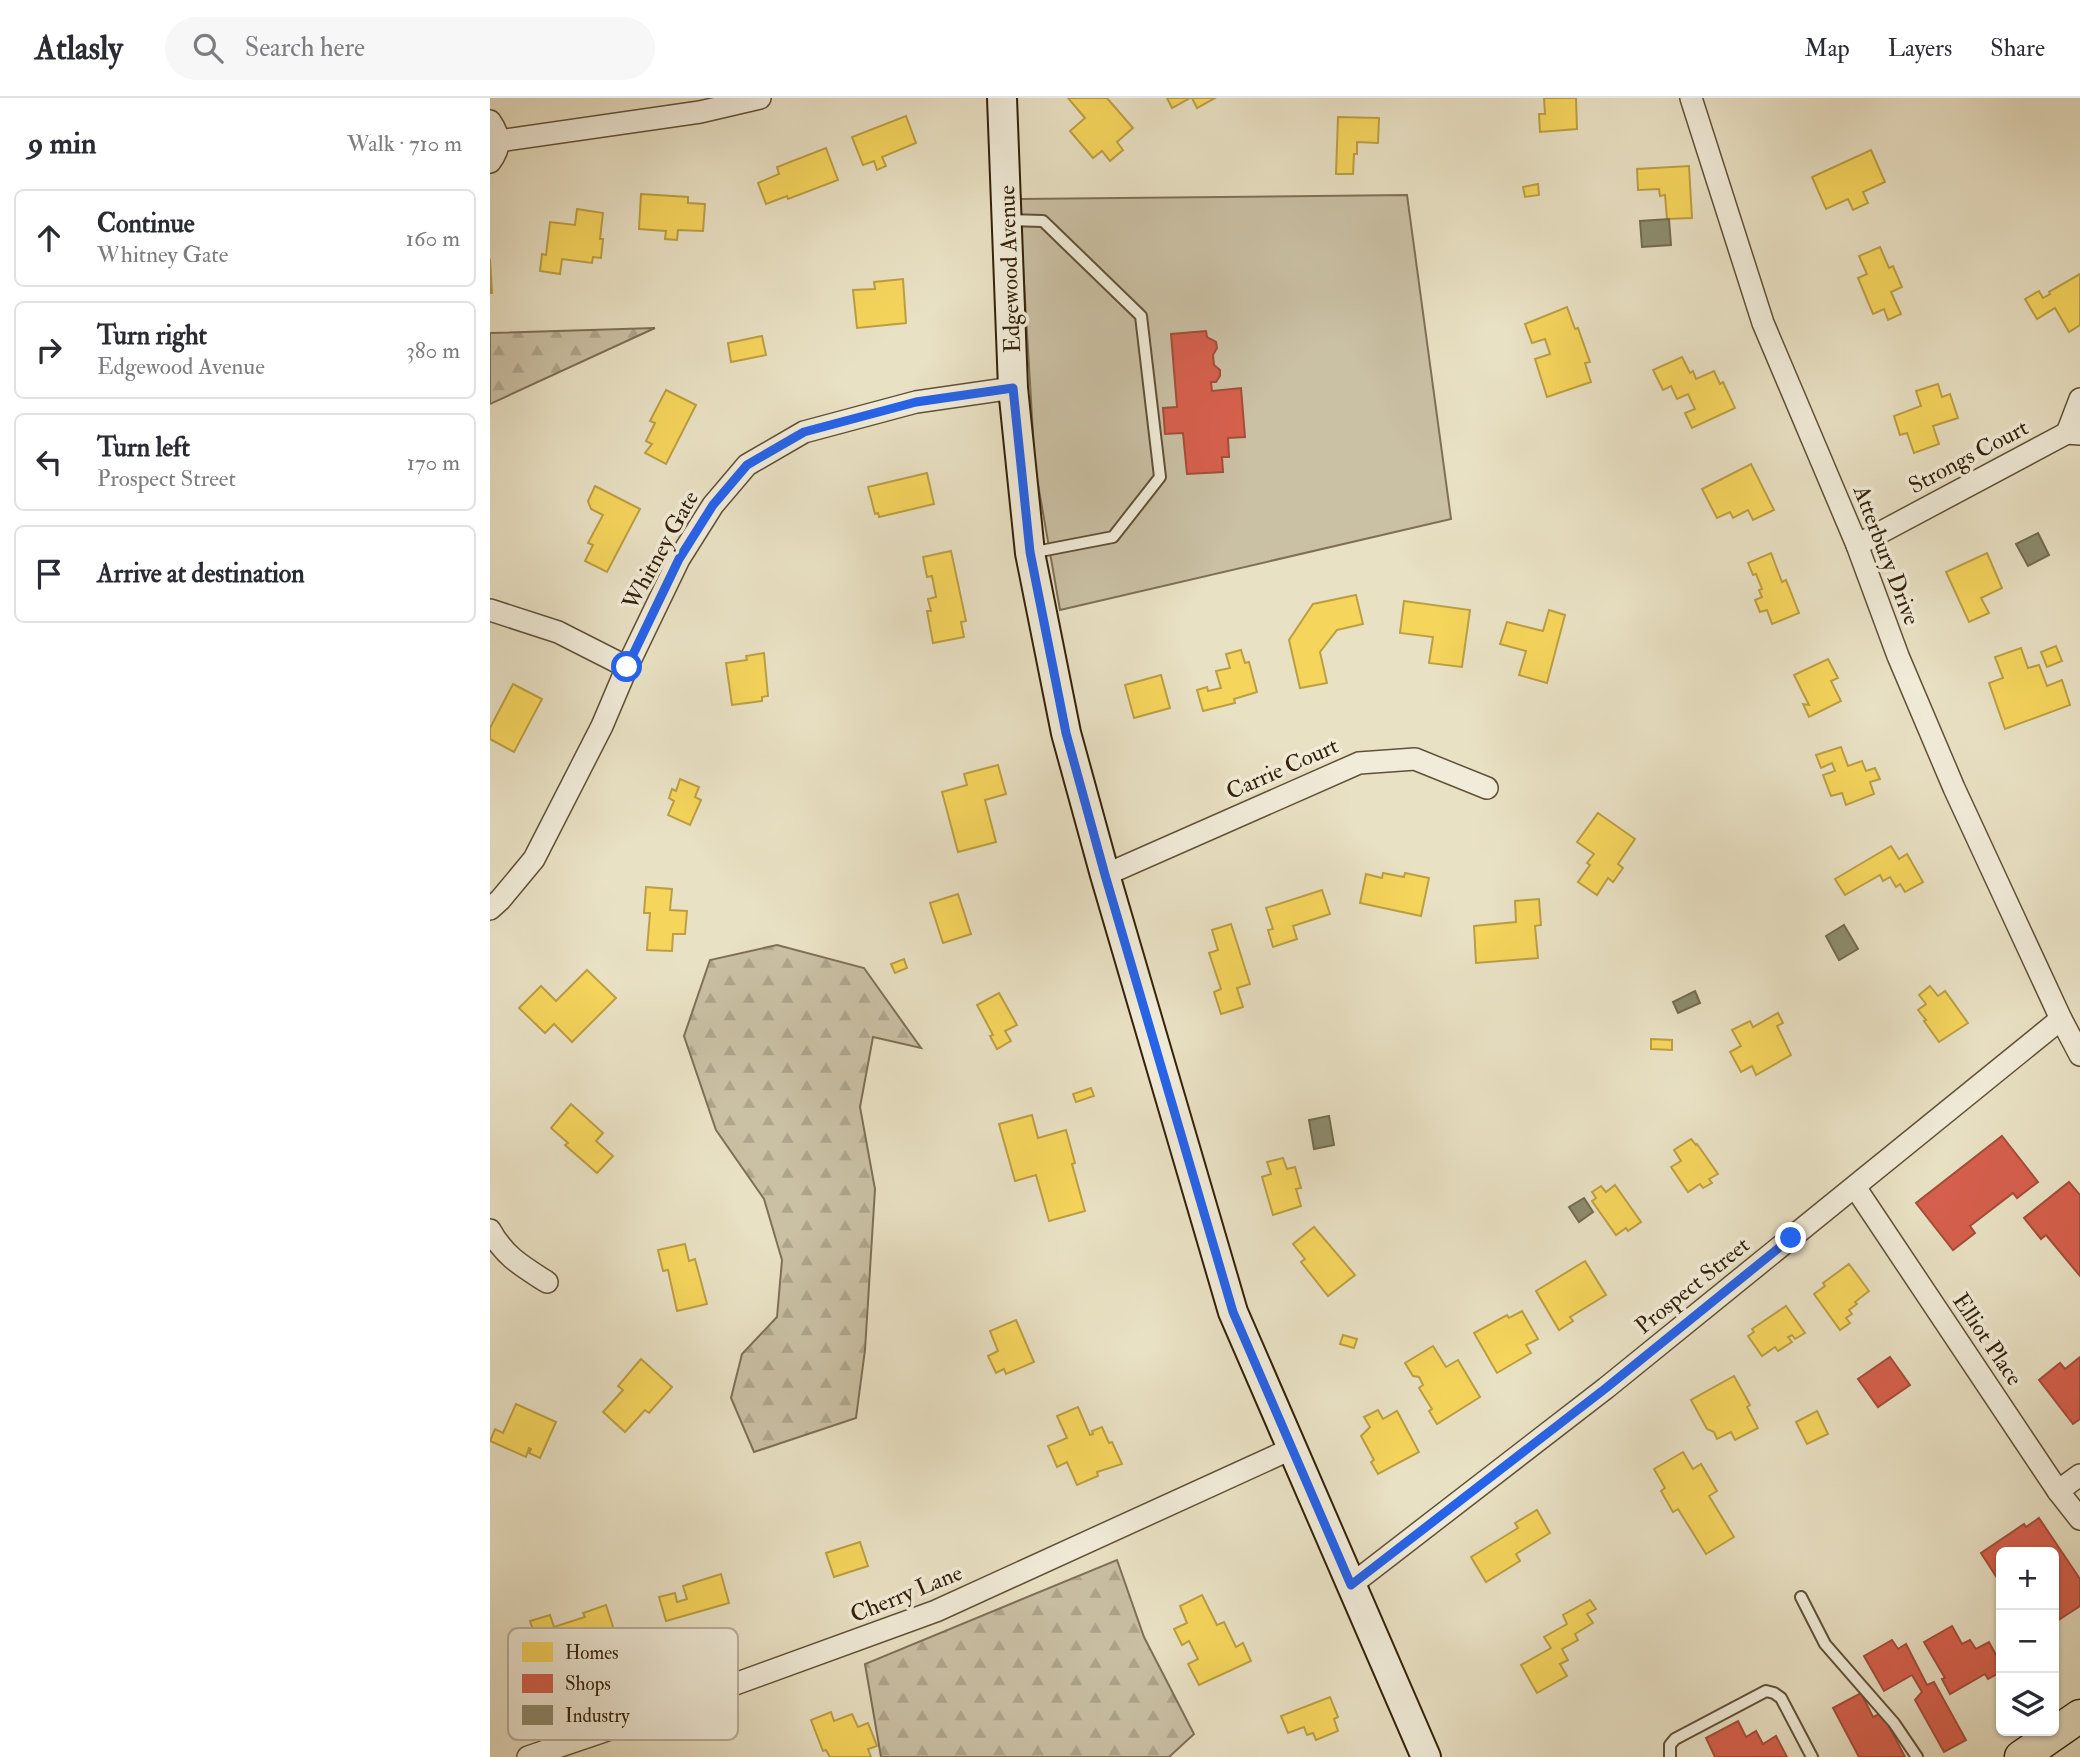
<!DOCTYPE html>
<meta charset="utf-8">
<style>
:root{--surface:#fff;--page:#f7f7f7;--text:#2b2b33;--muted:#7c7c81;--line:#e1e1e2}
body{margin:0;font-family:"IM FELL Double Pica",serif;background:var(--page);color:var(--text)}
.controls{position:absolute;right:21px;bottom:21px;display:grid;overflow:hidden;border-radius:10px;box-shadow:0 2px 5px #0004}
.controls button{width:63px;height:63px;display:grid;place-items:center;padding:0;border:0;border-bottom:2px solid var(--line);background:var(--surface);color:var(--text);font:35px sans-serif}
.stop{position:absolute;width:21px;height:21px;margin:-16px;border:5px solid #2563eb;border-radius:50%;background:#fff}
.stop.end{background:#2563eb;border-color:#fff;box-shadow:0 2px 7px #0008}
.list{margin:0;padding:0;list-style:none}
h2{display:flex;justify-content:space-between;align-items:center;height:91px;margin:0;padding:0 28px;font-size:30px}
h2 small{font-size:23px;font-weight:400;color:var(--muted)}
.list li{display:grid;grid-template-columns:46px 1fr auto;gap:21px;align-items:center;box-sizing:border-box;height:98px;margin:0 14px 14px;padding:0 14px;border:2px solid var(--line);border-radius:10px}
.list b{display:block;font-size:26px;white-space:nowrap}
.list p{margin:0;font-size:23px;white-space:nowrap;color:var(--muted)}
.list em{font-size:23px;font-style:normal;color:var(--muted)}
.icon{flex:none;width:38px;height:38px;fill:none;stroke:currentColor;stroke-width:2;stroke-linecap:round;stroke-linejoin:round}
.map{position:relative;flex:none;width:1590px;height:1659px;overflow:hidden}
header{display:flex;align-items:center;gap:42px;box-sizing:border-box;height:98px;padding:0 35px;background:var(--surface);border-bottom:2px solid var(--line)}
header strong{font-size:33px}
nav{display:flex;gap:38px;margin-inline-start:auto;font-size:24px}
.search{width:490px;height:63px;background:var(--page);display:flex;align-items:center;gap:18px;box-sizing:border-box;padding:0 24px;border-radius:38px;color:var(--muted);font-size:26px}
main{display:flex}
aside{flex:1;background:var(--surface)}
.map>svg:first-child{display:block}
.grass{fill:#cac0a4;stroke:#7f7056;stroke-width:2}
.forest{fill:url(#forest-firs);stroke:#7f7056;stroke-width:2}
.homes{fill:#f6d55c;stroke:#bc9f43;stroke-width:2}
.shops{fill:#d6604d;stroke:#a54d38;stroke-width:2}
.industry{fill:#8c8c6e;stroke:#726c4f;stroke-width:2}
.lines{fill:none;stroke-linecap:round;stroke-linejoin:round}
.lane-casing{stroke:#615137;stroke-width:14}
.street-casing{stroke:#615137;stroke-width:24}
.secondary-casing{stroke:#342108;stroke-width:32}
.primary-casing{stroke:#342108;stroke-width:35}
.lane{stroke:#f1ecd9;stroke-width:10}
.street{stroke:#f1ecd9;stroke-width:21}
.secondary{stroke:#f1ecd9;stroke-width:28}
.primary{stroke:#e9e1c4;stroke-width:32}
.route{stroke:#2563eb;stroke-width:9}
.labels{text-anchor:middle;stroke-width:7;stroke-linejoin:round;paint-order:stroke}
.street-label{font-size:23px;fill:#342108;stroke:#f1ecd9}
.key{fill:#f1ecd9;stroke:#b8af9a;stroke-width:2}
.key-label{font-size:19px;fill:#342108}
</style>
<header>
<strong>Atlasly</strong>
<div class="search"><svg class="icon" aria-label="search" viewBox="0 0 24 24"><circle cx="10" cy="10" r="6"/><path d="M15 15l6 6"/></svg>Search here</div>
<nav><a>Map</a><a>Layers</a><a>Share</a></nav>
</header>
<main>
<aside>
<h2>9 min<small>Walk · 710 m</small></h2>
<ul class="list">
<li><svg class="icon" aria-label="ahead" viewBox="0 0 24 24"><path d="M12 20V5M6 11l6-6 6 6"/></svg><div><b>Continue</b><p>Whitney Gate</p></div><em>160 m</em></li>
<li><svg class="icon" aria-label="right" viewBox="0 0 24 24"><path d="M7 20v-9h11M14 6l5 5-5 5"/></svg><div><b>Turn right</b><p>Edgewood Avenue</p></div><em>380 m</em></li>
<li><svg class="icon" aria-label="left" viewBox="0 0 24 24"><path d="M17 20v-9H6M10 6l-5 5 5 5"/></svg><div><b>Turn left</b><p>Prospect Street</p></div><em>170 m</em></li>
<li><svg class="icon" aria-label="arrive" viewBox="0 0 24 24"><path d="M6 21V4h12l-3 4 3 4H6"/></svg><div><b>Arrive at destination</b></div></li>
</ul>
</aside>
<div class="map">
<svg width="1590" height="1659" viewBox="0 0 1590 1659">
<defs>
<pattern id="forest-firs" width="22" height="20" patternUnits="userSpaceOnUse" patternTransform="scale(1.75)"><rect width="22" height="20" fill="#cac0a4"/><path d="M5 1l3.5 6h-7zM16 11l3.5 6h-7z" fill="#aea58c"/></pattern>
</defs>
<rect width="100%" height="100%" fill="#e9e1c4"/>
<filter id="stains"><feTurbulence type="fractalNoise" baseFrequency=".00286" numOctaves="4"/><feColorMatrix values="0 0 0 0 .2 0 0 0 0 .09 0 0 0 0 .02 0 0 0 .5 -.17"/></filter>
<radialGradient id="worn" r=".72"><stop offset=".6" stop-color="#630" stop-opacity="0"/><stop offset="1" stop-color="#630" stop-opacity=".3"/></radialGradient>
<polygon class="grass" points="917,97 961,421 570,512 545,369 529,101"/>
<g class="forest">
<polygon points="165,230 0,306 0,235"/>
<polygon points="287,847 374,870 431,950 383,939 370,1009 385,1091 375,1252 366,1320 264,1354 241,1300 252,1256 287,1219 292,1162 274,1101 226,1032 194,938 220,862"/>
<polygon points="627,1462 654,1539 704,1636 679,1659 391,1659 375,1566"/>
</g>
<g class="homes">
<polygon points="578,0 617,0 643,30 627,44 633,52 620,63 612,53 603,60 580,33 595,20"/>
<polygon points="677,0 700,0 682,10"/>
<polygon points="702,0 725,0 707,10"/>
<polygon points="1054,0 1086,0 1087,31 1050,34 1049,16 1055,16"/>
<polygon points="416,18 426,45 392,59 396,68 387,72 384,63 373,67 362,39"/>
<polygon points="848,19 889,20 888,45 867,44 867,56 864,56 863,76 846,76"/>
<polygon points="336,50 348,82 298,101 297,98 276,106 268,85 289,76 287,69"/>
<polygon points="1381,52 1395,84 1373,94 1378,105 1363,112 1358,101 1336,111 1322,79"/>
<polygon points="1199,68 1202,120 1177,121 1175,97 1170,98 1169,91 1148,92 1147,71"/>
<polygon points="1048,86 1049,97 1035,99 1033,89"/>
<polygon points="151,96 198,99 198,105 215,106 213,133 188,132 187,142 175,141 176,133 149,131"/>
<polygon points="87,111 113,115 110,141 113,141 111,160 103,159 102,165 72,161 70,176 50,173 52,156 56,157 60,124 85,127"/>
<polygon points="1390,149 1399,170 1403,168 1412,189 1401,194 1411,216 1398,222 1394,211 1383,216 1368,180 1377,176 1369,158"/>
<polygon points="0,161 2,195 0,195"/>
<polygon points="1590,176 1590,227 1579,234 1565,210 1547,221 1535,201 1549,193 1553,200 1560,196 1559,194"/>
<polygon points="413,181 416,225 367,230 363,192 385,191 384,184"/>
<polygon points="1077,209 1085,231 1088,230 1100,264 1095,265 1101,284 1057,299 1045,261 1060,256 1055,241 1042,245 1035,226"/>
<polygon points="272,238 276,257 241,264 238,245"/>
<polygon points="1192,259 1200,275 1203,273 1206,281 1224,273 1230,286 1233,284 1245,310 1202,330 1195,315 1205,311 1198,296 1187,301 1181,288 1173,292 1163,272"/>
<polygon points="1448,286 1452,299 1460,296 1468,320 1443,328 1449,346 1424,355 1417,335 1410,337 1404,318 1431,308 1426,293"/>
<polygon points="176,292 206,307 176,366 155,355 162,346 156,343 165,325 160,323"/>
<polygon points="1261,366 1284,412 1263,422 1258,412 1243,420 1240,414 1227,420 1212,391"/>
<polygon points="437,375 444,406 389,419 388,415 385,416 378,389"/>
<polygon points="105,388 150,411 117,474 95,463 103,447 98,445 113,417 101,411 98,403"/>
<polygon points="461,453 476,523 471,524 474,539 443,545 437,513 441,513 438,501 446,499 442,478 437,479 433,459"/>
<polygon points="1281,455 1292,484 1296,482 1309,515 1282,526 1277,512 1270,514 1265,502 1272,499 1269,492 1272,491 1266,476 1263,477 1258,465"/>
<polygon points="1497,455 1512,490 1491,500 1499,515 1479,524 1456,474"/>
<polygon points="866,497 873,526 847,532 830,554 837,585 810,590 799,542 823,506"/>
<polygon points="914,503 980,512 972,569 939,565 943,539 910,535"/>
<polygon points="1059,512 1075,517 1057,585 1029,577 1036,553 1010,546 1017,524 1053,533"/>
<polygon points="1566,548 1572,563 1557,569 1551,554"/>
<polygon points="1531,550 1538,570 1549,567 1557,588 1572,582 1580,607 1515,631 1499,585 1513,580 1505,559"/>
<polygon points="751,552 755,565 759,564 767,594 744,601 745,605 713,613 707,592 717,589 718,593 731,590 726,573 740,570 736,556"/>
<polygon points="274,555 278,598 272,599 272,603 242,607 236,565 257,562 256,558"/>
<polygon points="1338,561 1348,580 1341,583 1351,603 1319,619 1313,606 1319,607 1304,577"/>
<polygon points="671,577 680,610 644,620 635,587"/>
<polygon points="23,586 52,601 24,654 0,641 0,630"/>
<polygon points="1351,649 1358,668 1372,663 1376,673 1385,670 1390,681 1380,684 1384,696 1356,707 1352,695 1341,698 1333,677 1345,673 1342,665 1331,670 1326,657"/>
<polygon points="508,667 516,696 495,702 506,744 468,754 452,694 477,687 474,676"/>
<polygon points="190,681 209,689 205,699 211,702 200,727 178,717 184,703 179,700 182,691 186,693"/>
<polygon points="1108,715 1145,741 1128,766 1133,770 1123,784 1118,780 1107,797 1088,784 1100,767 1097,765 1104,756 1087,744"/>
<polygon points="1401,748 1409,761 1417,756 1433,784 1415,794 1410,786 1406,789 1400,779 1393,783 1390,777 1355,797 1345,781"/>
<polygon points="893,775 914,779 915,775 939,780 931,818 870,805 876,776 892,780"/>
<polygon points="156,789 182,791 180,812 197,813 195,836 183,836 182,853 157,852 160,815 154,815"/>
<polygon points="832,792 840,816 803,828 807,841 783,849 778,832 783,831 776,810"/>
<polygon points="468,796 481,836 453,845 440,805"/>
<polygon points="1049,801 1051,827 1045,828 1048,860 986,865 984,828 1026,824 1025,803"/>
<polygon points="741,826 760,886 747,890 753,909 731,916 724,894 731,891 719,855 728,852 722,832"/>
<polygon points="414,861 417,870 405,875 401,866"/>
<polygon points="97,872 126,900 82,944 64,926 55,935 29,910 51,888 66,903"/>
<polygon points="1440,888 1448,898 1455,893 1478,925 1449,944 1434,923 1436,922 1428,912 1436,906 1429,897"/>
<polygon points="509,895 527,927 515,933 521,943 507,951 500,938 503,937 487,907"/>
<polygon points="1288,915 1293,925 1287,928 1301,957 1266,977 1262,968 1251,974 1240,954 1251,948 1242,932 1260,923 1263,929"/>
<polygon points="1161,941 1182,942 1182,952 1161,951"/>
<polygon points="601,990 604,998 586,1004 583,996"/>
<polygon points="81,1006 113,1035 106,1043 123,1058 107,1075 75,1047 78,1045 61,1030"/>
<polygon points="542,1017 548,1040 576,1032 585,1065 582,1066 595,1113 559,1123 546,1077 525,1083 509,1026"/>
<polygon points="1201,1041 1206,1047 1207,1046 1228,1076 1219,1081 1222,1085 1213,1090 1210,1086 1198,1094 1181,1069 1191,1063 1184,1052"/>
<polygon points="793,1060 797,1071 805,1069 811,1090 806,1091 811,1108 783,1117 772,1079 781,1076 777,1064"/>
<polygon points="1125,1087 1151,1124 1138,1133 1136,1130 1126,1137 1102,1103 1106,1100 1102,1094 1111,1088 1116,1094"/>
<polygon points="824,1129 865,1177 838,1198 811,1164 815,1161 803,1146"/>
<polygon points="195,1146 199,1163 205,1161 217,1206 187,1213 178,1172 173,1173 168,1152"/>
<polygon points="1095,1163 1116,1197 1080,1219 1083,1223 1069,1232 1046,1193"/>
<polygon points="1359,1166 1379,1193 1365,1204 1367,1206 1359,1212 1362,1216 1356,1220 1360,1225 1350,1232 1324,1196 1335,1188 1333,1185"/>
<polygon points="1296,1208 1315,1235 1305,1241 1302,1237 1298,1239 1302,1244 1288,1253 1285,1249 1272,1258 1258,1238 1264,1234 1262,1231"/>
<polygon points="1032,1213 1048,1241 1036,1247 1041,1255 1007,1275 984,1235 1017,1217 1019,1220"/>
<polygon points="526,1222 544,1264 516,1276 514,1271 506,1275 498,1258 508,1253 500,1233"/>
<polygon points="853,1237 867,1241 864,1250 850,1246"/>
<polygon points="943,1248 956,1269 968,1262 990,1299 947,1326 939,1313 942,1311 929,1290 933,1287 929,1279 923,1278 915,1265"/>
<polygon points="151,1261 182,1289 159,1315 155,1312 135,1334 113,1314 133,1292 128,1288"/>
<polygon points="1244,1278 1260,1307 1257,1309 1268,1330 1245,1342 1241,1334 1227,1341 1224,1334 1217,1331 1201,1302"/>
<polygon points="26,1306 66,1324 50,1360 39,1355 41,1351 39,1350 36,1359 0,1343 5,1331 13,1335"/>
<polygon points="588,1309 600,1337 603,1336 602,1333 612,1329 619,1345 622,1344 632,1366 607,1374 608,1378 587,1387 577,1364 567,1369 558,1348 577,1340 567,1318"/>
<polygon points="888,1312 893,1321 907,1313 929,1354 888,1376 881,1364 884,1362 871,1338 880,1329 874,1319"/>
<polygon points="1327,1313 1338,1336 1317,1346 1306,1324"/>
<polygon points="1193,1354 1203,1371 1211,1366 1227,1393 1219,1398 1244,1439 1216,1456 1188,1411 1183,1414 1171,1393 1175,1390 1164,1371"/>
<polygon points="1047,1412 1060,1435 1026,1456 1030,1463 996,1484 981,1459 1028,1430 1025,1425"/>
<polygon points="370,1444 378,1468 344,1479 336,1455"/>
<polygon points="231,1476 239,1505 176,1523 169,1499 185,1495 187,1504 197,1501 193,1488"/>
<polygon points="712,1497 727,1527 734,1524 746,1549 753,1545 761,1563 709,1587 698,1566 708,1561 699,1543 692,1547 684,1531 697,1525 690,1508"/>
<polygon points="1100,1502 1106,1511 1097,1516 1103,1525 1085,1536 1088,1542 1072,1551 1078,1562 1070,1566 1077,1578 1047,1595 1031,1567 1061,1550 1054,1539 1077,1526 1073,1517"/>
<polygon points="116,1507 126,1538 105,1545 106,1549 93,1553 95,1560 56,1573 40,1523 60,1517 64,1529 95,1519 93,1515"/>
<polygon points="840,1599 848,1619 844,1621 848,1633 826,1642 823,1635 817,1637 814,1629 798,1635 791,1618"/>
<polygon points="341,1614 344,1623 362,1616 368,1629 378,1625 387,1648 378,1651 381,1659 340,1659 336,1652 333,1653 321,1622"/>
</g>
<g class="shops">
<polygon points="716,233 717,239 726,244 727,250 723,257 724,267 730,272 730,278 726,284 721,284 722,293 751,290 755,339 738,340 739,359 732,359 733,374 697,376 693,335 675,336 673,310 687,309 681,236"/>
<polygon points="1512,1038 1548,1084 1527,1100 1523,1095 1480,1128 1485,1135 1463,1152 1426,1105"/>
<polygon points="1579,1084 1590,1097 1590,1178 1556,1137 1551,1141 1534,1120"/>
<polygon points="1400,1259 1420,1287 1388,1309 1368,1281"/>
<polygon points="1590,1259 1590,1321 1583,1326 1549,1282 1570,1265 1575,1271"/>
<polygon points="1549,1420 1590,1481 1590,1508 1564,1525 1564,1454 1511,1454 1511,1486 1491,1455 1534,1426 1536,1429"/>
<polygon points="1462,1528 1472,1546 1480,1542 1486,1551 1499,1544 1511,1566 1511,1574 1498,1581 1495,1576 1460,1596 1452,1581 1455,1580 1434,1544"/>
<polygon points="1402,1542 1408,1551 1416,1546 1437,1587 1444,1584 1476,1642 1454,1654 1425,1602 1432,1594 1422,1577 1394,1593 1374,1558"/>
<polygon points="1371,1595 1383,1619 1392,1615 1415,1659 1369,1659 1343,1610"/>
<polygon points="1248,1623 1256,1639 1266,1633 1273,1646 1286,1638 1297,1659 1225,1659 1216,1640"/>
</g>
<g class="industry">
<polygon points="1179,121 1181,147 1152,149 1150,123"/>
<polygon points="1548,435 1559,457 1538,468 1526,446"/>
<polygon points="1354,827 1368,851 1349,862 1336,838"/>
<polygon points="1205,893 1210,905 1188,915 1183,904"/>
<polygon points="839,1018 844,1047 824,1051 819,1022"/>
<polygon points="1094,1100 1103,1114 1089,1124 1079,1109"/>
</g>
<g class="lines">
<g class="lane-casing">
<g id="lane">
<polyline points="518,122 553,123 651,218 670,379 623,439 540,455"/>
<polyline points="1311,1499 1335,1546 1404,1625 1427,1659"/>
<polyline points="1180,1659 1180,1647 1185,1641 1276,1593 1284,1595 1291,1600 1322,1659"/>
</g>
</g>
<g class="street-casing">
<g id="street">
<polyline points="1201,0 1273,225 1367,447 1408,558 1464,690 1571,921 1590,957"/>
<path d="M0 23C10 37 11 50 0 64"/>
<polyline points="9,43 210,14 270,0"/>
<polyline points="1577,335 1590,301"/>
<polyline points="1367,447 1577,335 1590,336"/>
<polyline points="0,512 68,534 137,569"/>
<polyline points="615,777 869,665 925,661 997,690"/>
<polyline points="0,811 10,802 44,761 112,628 137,569 189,461 223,407 257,367 314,334 426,304 523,290"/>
<polyline points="1365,1089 1568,1393 1590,1421"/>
<path d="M0 1132C15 1159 32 1168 57 1184"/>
<polyline points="1568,1393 1590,1377"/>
<polyline points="861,1487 1116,1290 1571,921"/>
<polyline points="38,1659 138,1625 446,1513 801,1351"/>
</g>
</g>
<g class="secondary-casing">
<polyline id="secondary" points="512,0 523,290 540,455 576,635 615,777 743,1214 936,1659"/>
</g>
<g class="primary-casing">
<polyline id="primary" points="1531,1659 1590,1618"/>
</g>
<use href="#lane" class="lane"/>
<use href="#street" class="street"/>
<use href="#secondary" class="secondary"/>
<use href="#primary" class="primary"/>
</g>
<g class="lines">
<polyline class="route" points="137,569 189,461 223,407 257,367 314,334 426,304 523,290 540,454 576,635 615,777 743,1214 861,1487 1116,1290 1301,1140"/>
</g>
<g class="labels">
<g class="street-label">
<text transform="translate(519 171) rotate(-92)" y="8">Edgewood Avenue</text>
<text transform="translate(1478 358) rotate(-28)" y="8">Strongs Court</text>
<text transform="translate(170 452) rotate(-61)" y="8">Whitney Gate</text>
<text transform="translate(1397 457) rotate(69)" y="8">Atterbury Drive</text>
<text transform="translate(792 670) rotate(-24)" y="8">Carrie Court</text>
<text transform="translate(1202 1187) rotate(-39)" y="8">Prospect Street</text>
<text transform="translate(1498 1241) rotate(56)" y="8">Elliot Place</text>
<text transform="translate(416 1495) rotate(-22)" y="8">Cherry Lane</text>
</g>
</g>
<rect x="18" y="1530" width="230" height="112" rx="10" class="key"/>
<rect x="32" y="1544" width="31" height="20" fill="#f6d55c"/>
<rect x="32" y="1576" width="31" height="19" fill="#d6604d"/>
<rect x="32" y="1607" width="31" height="20" fill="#8c8c6e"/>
<g class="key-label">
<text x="75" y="1561">Homes</text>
<text x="75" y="1592">Shops</text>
<text x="75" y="1624">Industry</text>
</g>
<rect width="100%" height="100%" filter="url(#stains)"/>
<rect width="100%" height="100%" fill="url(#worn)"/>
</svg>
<div class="controls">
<button>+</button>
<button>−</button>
<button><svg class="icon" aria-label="layers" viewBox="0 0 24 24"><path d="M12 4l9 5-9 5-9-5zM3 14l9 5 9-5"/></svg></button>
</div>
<div class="stop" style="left:137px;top:569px"></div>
<div class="stop end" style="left:1301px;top:1140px"></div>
</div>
</main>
